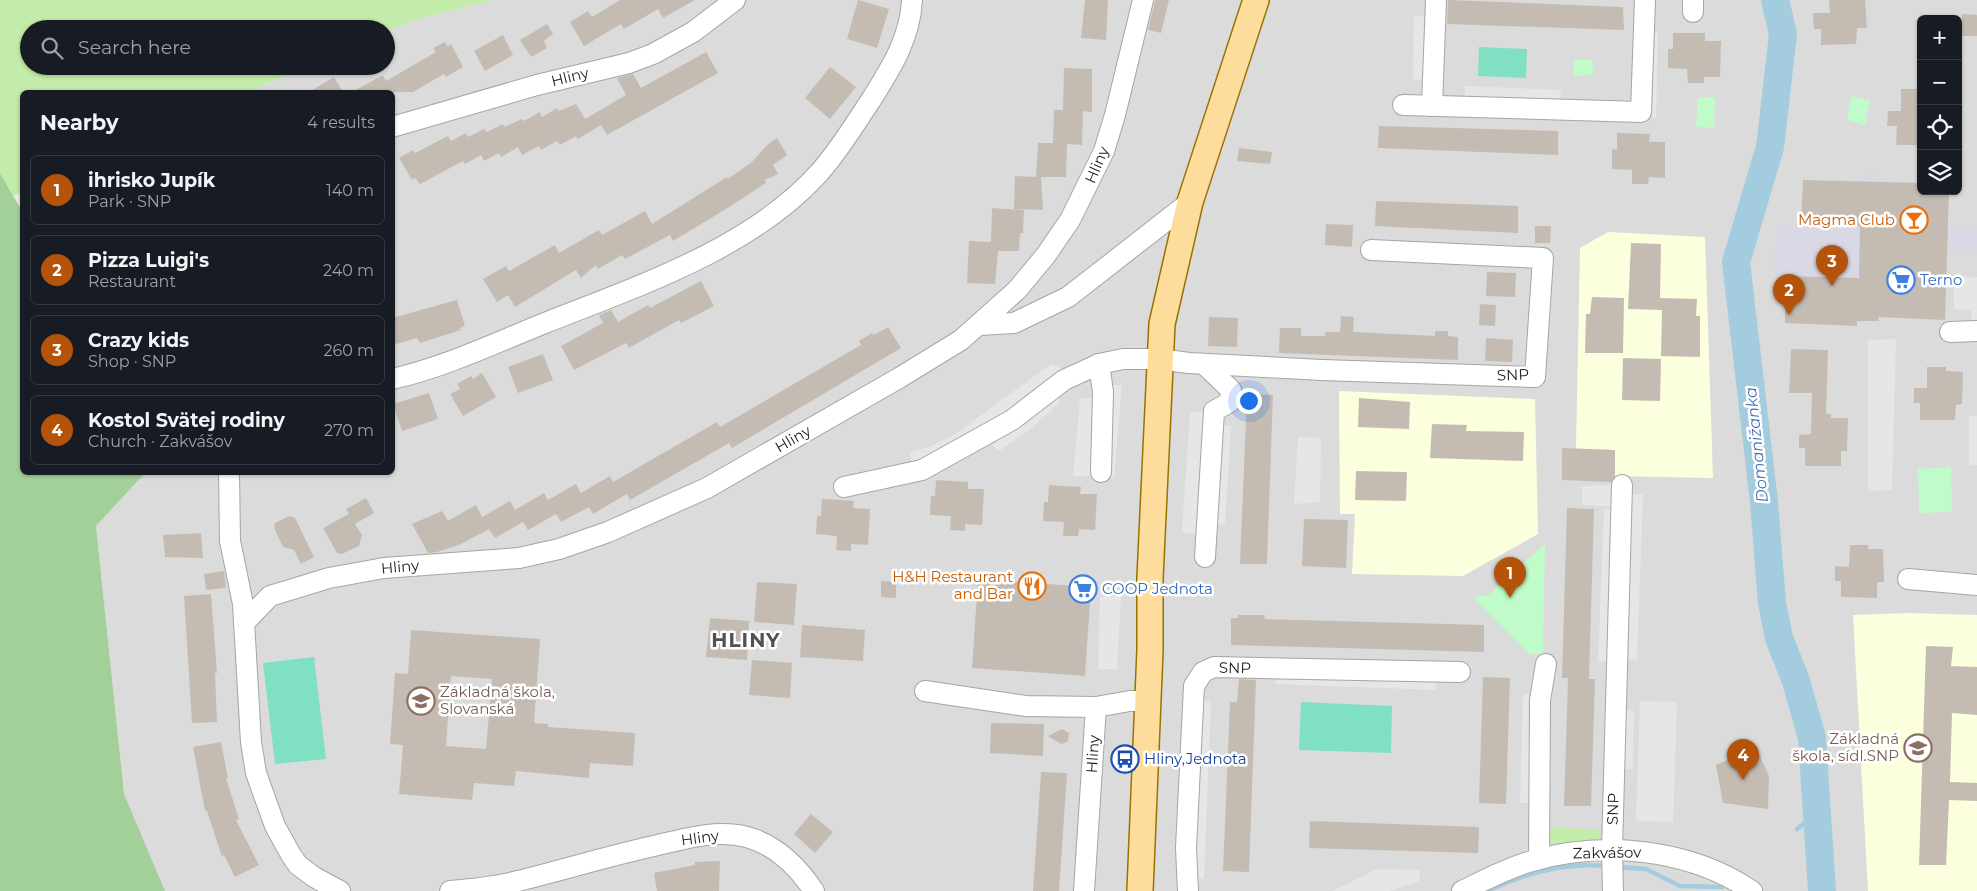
<!DOCTYPE html>
<meta charset="utf-8">
<style>
:root{--surface:#171b24;--page:#20242c;--text:#f1f3f6;--muted:#9ea1a6;--line:#363941;--accent:#b45309}
body{margin:0;font-family:Montserrat,sans-serif;background:var(--page);color:var(--text)}
.controls{position:absolute;right:15px;top:15px;display:grid;overflow:hidden;border-radius:8px;box-shadow:0 1px 4px #0004}
.controls button{width:45px;height:45px;display:grid;place-items:center;padding:0;border:0;border-bottom:1px solid var(--line);background:var(--surface);color:var(--text);font:25px sans-serif}
.you{position:absolute;left:1248px;top:400px;width:18px;height:18px;margin:-12px;border:4px solid #fff;border-radius:50%;background:#1a73e8;box-shadow:0 0 0 8px #1a73e833}
.badge{display:grid;place-items:center;width:32px;height:32px;border-radius:50%;background:var(--accent);color:#fff;font-size:16px;font-weight:700}
.pin{position:absolute;translate:-50% -41px;filter:drop-shadow(0 1px 2px #0008)}
.pin::after{content:'';position:absolute;top:26px;width:18px;height:15px;background:inherit;clip-path:polygon(0 0,100% 0,50% 100%)}
.list{margin:0;padding:0;list-style:none}
h2{display:flex;justify-content:space-between;align-items:center;height:65px;margin:0;padding:0 20px;font-size:21px}
h2 small{font-size:16px;font-weight:400;color:var(--muted)}
.list li{display:grid;grid-template-columns:32px 1fr auto;gap:15px;align-items:center;box-sizing:border-box;height:70px;margin:0 10px 10px;padding:0 10px;border:1px solid var(--line);border-radius:8px}
.list b{display:block;font-size:19px;white-space:nowrap}
.list p{margin:0;font-size:16px;white-space:nowrap;color:var(--muted)}
.list em{font-size:16px;font-style:normal;color:var(--muted)}
.icon{flex:none;width:28px;height:28px;fill:none;stroke:currentColor;stroke-width:2;stroke-linecap:round;stroke-linejoin:round}
.map{position:relative;flex:none;width:1977px;height:891px;overflow:hidden}
.search{position:absolute;background:var(--surface);box-shadow:0 1px 4px #0004;left:20px;top:20px;width:375px;height:55px;display:flex;align-items:center;gap:12px;box-sizing:border-box;padding:0 18px;border-radius:28px;color:var(--muted);font-size:19px}
.panel{position:absolute;background:var(--surface);box-shadow:0 1px 4px #0004;left:20px;top:90px;width:375px;height:385px;border-radius:8px}
.map>svg:first-child{display:block}
.residential{fill:#dcdbdb;fill-rule:evenodd}
.education{fill:#fcffdd}
.grass{fill:#c3eba9}
.forest{fill:#a3d098}
.park{fill:#c0fbca}
.pitch{fill:#80e0c4}
.parking{fill:#e6e6e6}
.plaza{fill:#d9d8e5}
.lines{fill:none;stroke-linecap:round;stroke-linejoin:round}
.stream{stroke:#a3ccde;stroke-width:4.5}
.river{stroke:#a3ccde;stroke-width:28}
.building{fill:#c4bcb3;fill-rule:evenodd}
.minor-casing{stroke:#a5a5a5;stroke-width:22}
.major-casing{stroke:#987300;stroke-width:28}
.minor{stroke:#fff;stroke-width:20}
.major{stroke:#fedc9b;stroke-width:25}
.labels{text-anchor:middle;stroke-width:5;stroke-linejoin:round;paint-order:stroke}
.street-label{font-size:15px;fill:#1e1e1e;stroke:#fff}
.food-label{font-size:15px;fill:#c56008;stroke:#fff;text-anchor:end}
.shop-label{font-size:15px;fill:#366cbe;stroke:#fff;text-anchor:start}
.education-label{font-size:15px;fill:#785e54;stroke:#fff;text-anchor:start}
.transit-label{font-size:15px;fill:#164399;stroke:#fff;text-anchor:start}
.water-label{font-size:16px;font-style:italic;fill:#4873b0;stroke:#fff}
.district-label{font-size:20px;font-weight:bold;letter-spacing:1px;fill:#515151;stroke:#fff}
</style>
<div class="map">
<svg width="1977" height="891" viewBox="0 0 1977 891">
<rect width="100%" height="100%" fill="#efede4"/>
<path class="residential" d="M493 0H1977V891H165L124 795 96 526 145 473 392 472V92H249L309 66H386V32L414 20ZM1921 19H1958V191H1921Z"/>
<g class="education">
<polygon points="1608,232 1705,237 1713,478 1615,476 1615,450 1576,449 1580,248"/>
<polygon points="1339,391 1535,399 1538,534 1463,576 1352,574 1355,514 1340,514"/>
<polygon points="1908,613 1977,615 1977,891 1868,891 1853,615"/>
</g>
<g class="grass">
<polygon points="0,0 493,0 414,20 386,32 386,29 29,29 29,66 309,66 249,92 22,92 22,192 14,196 0,173"/>
<polygon points="1547,827 1604,830 1604,833 1598,838 1555,844 1547,841"/>
</g>
<polygon class="forest" points="0,173 22,211 22,472 145,473 96,526 124,794 165,891 0,891"/>
<g class="park">
<polygon points="1574,60 1592,60 1593,75 1574,76"/>
<polygon points="1851,96 1870,100 1865,125 1847,120"/>
<polygon points="1698,97 1715,98 1714,128 1696,127"/>
<polygon points="1951,467 1952,512 1919,513 1918,469"/>
<polygon points="1545,544 1543,654 1529,654 1476,601 1476,596 1487,596"/>
</g>
<g class="pitch">
<polygon points="1479,47 1527,49 1526,78 1478,76"/>
<polygon points="314,657 326,759 275,764 263,663"/>
<polygon points="1301,702 1392,706 1391,753 1299,750"/>
</g>
<g class="parking">
<polygon points="1414,16 1435,17 1432,80 1413,79"/>
<polygon points="1644,32 1658,33 1656,118 1646,118"/>
<polygon points="1465,86 1561,90 1560,109 1464,107"/>
<polygon points="1954,276 1977,277 1977,331 1973,331 1971,310 1954,309"/>
<polygon points="1896,339 1892,490 1868,491 1868,340"/>
<polygon points="1051,364 1066,370 1009,417 912,467 910,452 931,446 957,433"/>
<polygon points="1113,385 1122,385 1114,478 1104,476"/>
<polygon points="1057,392 1060,402 1032,428 999,451 992,445"/>
<polygon points="1095,397 1092,476 1073,476 1080,399"/>
<polygon points="1214,411 1213,425 1231,426 1225,525 1207,523 1207,536 1182,532 1190,412"/>
<rect x="1969" y="416" width="8" height="49"/>
<polygon points="1298,437 1321,438 1320,502 1294,504"/>
<polygon points="1622,485 1622,507 1582,505 1582,486"/>
<polygon points="1630,494 1643,494 1637,660 1624,659"/>
<polygon points="1604,509 1615,510 1609,662 1598,662"/>
<polygon points="1121,596 1117,669 1098,669 1100,597"/>
<polygon points="1277,672 1438,678 1435,690 1275,684"/>
<polygon points="1523,694 1534,695 1531,803 1520,803"/>
<polygon points="1200,701 1211,701 1204,879 1194,878"/>
<polygon points="1640,701 1677,702 1673,822 1636,821"/>
<polygon points="1623,710 1634,711 1633,769 1621,769"/>
<polygon points="1377,869 1420,870 1419,881 1390,891 1332,891"/>
</g>
<polygon class="plaza" points="1862,175 1877,175 1875,226 1977,229 1977,251 1860,247 1859,278 1773,275 1778,225 1861,226"/>
<g class="lines">
<g class="stream">
<polyline points="1797,829 1816,814"/>
<polyline points="1618,867 1646,869 1680,886 1722,887"/>
<path d="M1488 891C1524 873 1567 862 1607 866"/>
</g>
<polyline class="river" points="1775,0 1783,34 1770,147 1736,262 1764,502 1772,603 1779,638 1796,681 1812,738 1822,891"/>
</g>
<g class="building">
<polygon points="620,0 695,0 663,18 658,9 624,29 621,24 584,46 570,22 588,11 592,17"/>
<polygon points="858,0 889,9 877,48 847,39"/>
<polygon points="1085,0 1108,0 1106,40 1081,38"/>
<polygon points="1169,0 1161,33 1148,30 1155,0"/>
<polygon points="1448,0 1623,7 1624,30 1447,24"/>
<polygon points="1829,0 1865,0 1867,28 1857,28 1856,44 1821,45 1821,29 1814,29 1813,13 1830,13"/>
<polygon points="1962,14 1977,15 1977,36 1962,36"/>
<polygon points="547,24 553,34 544,41 547,48 531,57 520,40"/>
<polygon points="1673,33 1705,33 1705,41 1721,41 1720,77 1704,77 1704,83 1688,83 1687,69 1668,68 1668,49 1673,49"/>
<polygon points="503,35 513,55 485,71 474,51"/>
<polygon points="445,42 447,46 451,44 463,67 446,77 444,74 413,92 352,92 383,75 386,81 436,52 433,48"/>
<polygon points="706,52 718,73 607,135 601,125 578,139 576,136 560,145 557,141 541,150 539,146 522,155 518,147 501,157 499,153 484,161 481,155 465,164 463,161 420,184 415,178 412,180 399,158 413,150 415,153 448,136 451,141 466,133 468,137 484,129 487,132 503,124 504,127 522,119 524,121 540,112 542,117 557,108 559,111 576,104 585,119 626,95 617,78 633,74 641,88"/>
<polygon points="830,67 856,87 830,119 805,98"/>
<polygon points="1064,68 1092,69 1092,112 1083,111 1082,145 1067,144 1066,177 1041,177 1043,210 1014,209 1015,176 1036,177 1038,143 1053,143 1054,110 1063,110"/>
<polygon points="334,77 343,92 309,92"/>
<polygon points="1901,89 1921,89 1921,145 1896,145 1897,126 1887,126 1888,111 1901,111"/>
<polygon points="1379,126 1558,131 1558,155 1378,148"/>
<polygon points="1617,133 1650,134 1649,142 1665,142 1665,178 1649,177 1648,184 1632,184 1632,170 1612,169 1612,149 1617,150"/>
<polygon points="777,138 787,155 773,165 778,174 765,180 766,183 726,209 673,241 670,235 625,259 622,255 598,269 596,265 581,278 576,270 515,307 508,295 497,302 483,279 506,266 509,271 555,245 559,253 599,230 602,235 645,211 652,224 727,177 728,179 752,162 767,145"/>
<polygon points="1239,148 1272,152 1270,164 1237,161"/>
<polygon points="1803,180 1921,183 1921,191 1949,191 1945,320 1878,317 1879,321 1857,321 1857,326 1785,323 1786,276 1859,278 1860,226 1801,224"/>
<polygon points="1376,201 1518,206 1518,233 1375,226"/>
<polygon points="992,208 1024,210 1023,233 1020,233 1019,251 998,251 995,284 967,283 969,241 991,242"/>
<polygon points="1326,224 1353,225 1352,247 1325,245"/>
<polygon points="1535,226 1551,226 1550,243 1535,243"/>
<polygon points="1631,243 1661,244 1660,298 1697,299 1696,316 1700,316 1700,357 1661,356 1662,310 1628,309"/>
<polygon points="1487,272 1516,273 1515,297 1486,296"/>
<polygon points="701,281 714,306 681,323 679,320 629,348 626,343 574,370 561,346 603,323 599,315 611,310 618,322 648,305 650,308"/>
<polygon points="1592,297 1624,298 1623,353 1585,353 1586,314 1590,314"/>
<polygon points="457,300 465,326 460,328 461,330 420,343 417,338 392,345 392,318"/>
<polygon points="1480,304 1496,305 1495,326 1479,325"/>
<polygon points="1341,316 1354,317 1353,332 1435,336 1435,331 1448,331 1448,336 1458,337 1458,360 1279,353 1280,328 1301,328 1301,336 1325,336 1326,332 1340,332"/>
<polygon points="1209,317 1238,318 1237,347 1208,346"/>
<polygon points="888,327 901,348 732,448 729,443 630,500 627,494 593,514 589,507 561,522 556,514 528,530 523,522 495,538 489,529 461,544 437,552 428,553 412,524 442,511 448,521 476,505 482,517 510,501 515,510 544,493 548,500 576,484 581,493 610,476 613,482 717,422 720,427 861,345 859,341 872,333 874,335"/>
<polygon points="1486,338 1513,340 1512,362 1485,361"/>
<polygon points="1791,349 1828,350 1826,414 1831,414 1831,418 1848,418 1847,451 1841,451 1841,466 1805,466 1805,448 1799,448 1799,435 1811,434 1812,393 1789,393"/>
<polygon points="543,354 553,380 518,393 508,367"/>
<polygon points="1623,358 1661,359 1660,401 1622,400"/>
<polygon points="1927,367 1946,367 1946,371 1963,372 1962,404 1956,405 1955,420 1920,420 1920,403 1914,403 1914,388 1927,388"/>
<polygon points="482,373 496,397 463,416 450,394 460,389 457,384 471,376 473,379"/>
<polygon points="429,393 438,419 402,431 393,404"/>
<polygon points="1247,394 1273,395 1267,564 1240,564"/>
<polygon points="1359,398 1410,402 1409,429 1358,427"/>
<polygon points="1432,424 1467,425 1466,431 1524,432 1523,461 1430,458"/>
<polygon points="1562,448 1615,450 1615,476 1611,482 1562,480"/>
<polygon points="1356,471 1407,472 1406,501 1355,500"/>
<polygon points="936,480 968,482 968,489 984,489 982,525 965,524 965,531 950,530 951,516 930,515 931,496 935,496"/>
<polygon points="1049,485 1081,487 1080,494 1097,494 1095,530 1079,529 1078,536 1063,536 1064,522 1043,521 1044,502 1048,502"/>
<polygon points="366,498 374,513 355,524 362,535 359,546 342,554 337,553 323,528 349,514 346,509"/>
<polygon points="822,499 854,501 853,508 870,509 868,545 851,544 851,551 836,550 837,536 816,534 817,516 821,516"/>
<polygon points="1567,508 1594,509 1589,679 1595,679 1591,806 1564,806 1568,678 1562,678"/>
<polygon points="289,516 295,518 314,557 301,564 294,550 283,547 274,528 275,523"/>
<polygon points="1304,519 1348,520 1346,568 1302,566"/>
<polygon points="201,533 203,558 165,557 163,535"/>
<polygon points="1850,545 1868,545 1868,549 1883,549 1884,582 1877,582 1877,598 1841,597 1841,581 1835,581 1835,566 1849,567"/>
<polygon points="224,571 226,588 206,590 204,574"/>
<polygon points="978,579 1091,587 1085,676 972,668"/>
<polygon points="881,581 896,582 896,598 881,597"/>
<polygon points="757,582 797,584 794,625 754,622"/>
<polygon points="211,594 217,673 215,673 217,722 192,723 184,596"/>
<polygon points="1238,615 1264,615 1265,619 1484,625 1484,652 1231,645 1231,618 1238,618"/>
<polygon points="710,618 749,621 747,660 706,657"/>
<polygon points="802,625 865,630 863,661 800,657"/>
<path d="M411 630 540 639 534 723 548 724V727L635 733 633 766 590 763 589 778 516 771 514 786 474 783 472 800 399 794 403 745 390 744 395 673 408 674ZM451 676 492 679 486 749 446 746Z"/>
<polygon points="1926,646 1953,647 1951,666 1977,667 1977,715 1952,713 1950,782 1977,783 1977,801 1949,800 1946,865 1919,865"/>
<polygon points="752,660 792,663 790,698 749,695"/>
<polygon points="1483,677 1510,678 1506,804 1479,803"/>
<polygon points="1239,679 1256,680 1249,872 1223,871 1230,702 1237,702"/>
<polygon points="991,723 1044,724 1043,756 990,753"/>
<polygon points="1062,729 1069,733 1068,741 1061,744 1048,736"/>
<polygon points="221,742 228,778 226,778 239,819 236,820 259,865 235,877 224,855 222,857 207,811 205,811 193,747"/>
<polygon points="1756,747 1769,776 1768,809 1723,803 1716,765"/>
<polygon points="1041,772 1067,773 1059,891 1033,891"/>
<polygon points="811,814 833,832 815,853 794,834"/>
<polygon points="1310,821 1479,827 1478,853 1309,848"/>
<polygon points="720,861 719,891 657,891 654,873 695,865 695,862"/>
</g>
<g class="lines">
<g class="minor-casing">
<g id="minor">
<polyline points="1693,12 1693,0"/>
<polyline points="1403,105 1641,112 1645,0"/>
<polyline points="1432,106 1436,0"/>
<polyline points="392,127 537,85 629,63 653,54 693,32 735,0"/>
<polyline points="979,325 1014,323 1068,297 1190,202"/>
<polyline points="1950,332 1977,331"/>
<polyline points="1099,364 1103,392 1101,472"/>
<polyline points="1204,364 1231,390 1230,402 1214,411 1205,557"/>
<path d="M392 379C445 367 495 343 545 323 638 286 750 249 818 174 839 151 854 125 871 100 891 68 910 39 912 0"/>
<polyline points="229,472 230,541 243,604 251,742 256,773 275,826 291,855 298,865 314,877 340,891"/>
<polyline points="844,487 922,470 1012,420 1064,380 1099,364 1123,359 1159,359 1189,363 1322,370 1535,377 1543,258 1371,250"/>
<polyline points="1908,579 1977,585"/>
<polyline points="244,623 270,596 329,578 384,568 519,558 559,549 608,532 707,488 899,378 961,340 1017,290 1046,255 1070,220 1104,151 1115,115 1143,0"/>
<polyline points="925,691 1026,706 1096,707"/>
<polyline points="1539,859 1540,700 1546,664"/>
<path d="M450 891C473 889 495 887 518 881 563 870 608 856 654 846 684 839 716 829 747 837 776 845 798 867 814 891"/>
<polyline points="1084,891 1096,707 1130,701 1148,701"/>
<polyline points="1188,891 1186,848 1194,686 1203,672 1214,667 1460,672"/>
<path d="M1462 891C1485 880 1507 868 1532 861 1604 840 1690 849 1752 891"/>
<polyline points="1613,891 1612,850 1622,485"/>
</g>
</g>
<g class="major-casing">
<polyline id="major" points="1140,891 1150,650 1150,578 1162,324 1190,202 1256,0"/>
</g>
<use href="#minor" class="minor"/>
<use href="#major" class="major"/>
</g>
<defs>
<g id="bar-ring" transform="scale(1.4375)"><circle r="9.5" fill="#fff" stroke="#e8710a" stroke-width="1.5"/><path d="M-6-5H6L.8 .8V4.5H3.5V6h-7V4.5H-.8V.8Z" fill="#e8710a"/></g>
<g id="supermarket-ring" transform="scale(1.4375)"><circle r="9.5" fill="#fff" stroke="#3f7fe0" stroke-width="1.5"/><path d="M-6-5.5h2.5l.6 2H6L4.5 2H-2.5L-4.4-4H-6ZM-1.5 3.2a1.3 1.3 0 1 0 .1 0ZM3 3.2a1.3 1.3 0 1 0 .1 0Z" fill="#3f7fe0"/></g>
<g id="restaurant-ring" transform="scale(1.4375)"><circle r="9.5" fill="#fff" stroke="#e8710a" stroke-width="1.5"/><path d="M-5-6h1v4h1v-4h1v4h1v-4h1v5L-1.5 .5V6h-2V.5L-5-1ZM5-6V6H3V1.5H1.5Q1.5-4 5-6Z" fill="#e8710a"/></g>
<g id="school-ring" transform="scale(1.4375)"><circle r="9.5" fill="#fff" stroke="#8d6e63" stroke-width="1.5"/><path d="M0-5L7-2L0 1L-7-2ZM-4 1L0 2.5L4 1V4Q0 6-4 4Z" fill="#8d6e63"/></g>
<g id="bus-ring" transform="scale(1.4375)"><circle r="9.5" fill="#fff" stroke="#1a4fb4" stroke-width="1.5"/><path d="M-5-6H5V4H4V6H2V4H-2V6H-4V4H-5ZM-3.5-4V0h7V-4ZM-3.5 1.2v1.5H-2V1.2ZM2 1.2v1.5H3.5V1.2Z" fill="#1a4fb4"/></g>
</defs>
<g fill-rule="evenodd">
<use href="#bar-ring" x="1914" y="220"/>
<use href="#supermarket-ring" x="1901" y="280"/>
<use href="#restaurant-ring" x="1032" y="586"/>
<use href="#supermarket-ring" x="1083" y="589"/>
<use href="#school-ring" x="421" y="701"/>
<use href="#school-ring" x="1918" y="748"/>
<use href="#bus-ring" x="1125" y="759"/>
</g>
<g class="labels">
<g class="street-label">
<text transform="translate(570 77) rotate(-14)" y="5">Hliny</text>
<text transform="translate(1097 165) rotate(-67)" y="5">Hliny</text>
<text transform="translate(1513 375) rotate(-2)" y="5">SNP</text>
<text transform="translate(793 439) rotate(-30)" y="5">Hliny</text>
<text transform="translate(400 567) rotate(-5)" y="5">Hliny</text>
<text transform="translate(1235 668) rotate(1)" y="5">SNP</text>
<text transform="translate(1093 754) rotate(-86)" y="5">Hliny</text>
<text transform="translate(1613 809) rotate(-88)" y="5">SNP</text>
<text transform="translate(700 838) rotate(-8)" y="5">Hliny</text>
<text transform="translate(1607 853) rotate(-1)" y="5">Zakvášov</text>
</g>
<g class="food-label">
<text x="1895" y="225">Magma Club</text>
<text x="1013" y="582">H&amp;H Restaurant<tspan x="1013" dy="17">and Bar</tspan></text>
</g>
<g class="shop-label">
<text x="1920" y="285">Terno</text>
<text x="1102" y="594">COOP Jednota</text>
</g>
<g class="education-label">
<text x="440" y="697">Základná škola,<tspan x="440" dy="17">Slovanská</tspan></text>
<text x="1899" y="744" text-anchor="end">Základná<tspan x="1899" dy="17">škola, sídl.SNP</tspan></text>
</g>
<g class="transit-label">
<text x="1144" y="764">Hliny,Jednota</text>
</g>
<g class="water-label">
<text transform="translate(1756 445) rotate(-96)" y="6">Domanižanka</text>
</g>
<g class="district-label">
<text x="746" y="647">HLINY</text>
</g>
</g>
</svg>
<div class="controls">
<button>+</button>
<button>−</button>
<button><svg class="icon" aria-label="locate" viewBox="0 0 24 24"><circle cx="12" cy="12" r="6"/><path d="M12 2v4M12 18v4M2 12h4M18 12h4"/></svg></button>
<button><svg class="icon" aria-label="layers" viewBox="0 0 24 24"><path d="M12 4l9 5-9 5-9-5zM3 14l9 5 9-5"/></svg></button>
</div>
<div class="you"></div>
<div class="pin badge" style="left:1510px;top:598px">1</div>
<div class="pin badge" style="left:1789px;top:315px">2</div>
<div class="pin badge" style="left:1832px;top:286px">3</div>
<div class="pin badge" style="left:1743px;top:780px">4</div>
<div class="search"><svg class="icon" aria-label="search" viewBox="0 0 24 24"><circle cx="10" cy="10" r="6"/><path d="M15 15l6 6"/></svg>Search here</div>
<section class="panel">
<h2>Nearby<small>4 results</small></h2>
<ul class="list">
<li><span class="badge">1</span><div><b>ihrisko Jupík</b><p>Park · SNP</p></div><em>140 m</em></li>
<li><span class="badge">2</span><div><b>Pizza Luigi's</b><p>Restaurant</p></div><em>240 m</em></li>
<li><span class="badge">3</span><div><b>Crazy kids</b><p>Shop · SNP</p></div><em>260 m</em></li>
<li><span class="badge">4</span><div><b>Kostol Svätej rodiny</b><p>Church · Zakvášov</p></div><em>270 m</em></li>
</ul>
</section>
</div>
